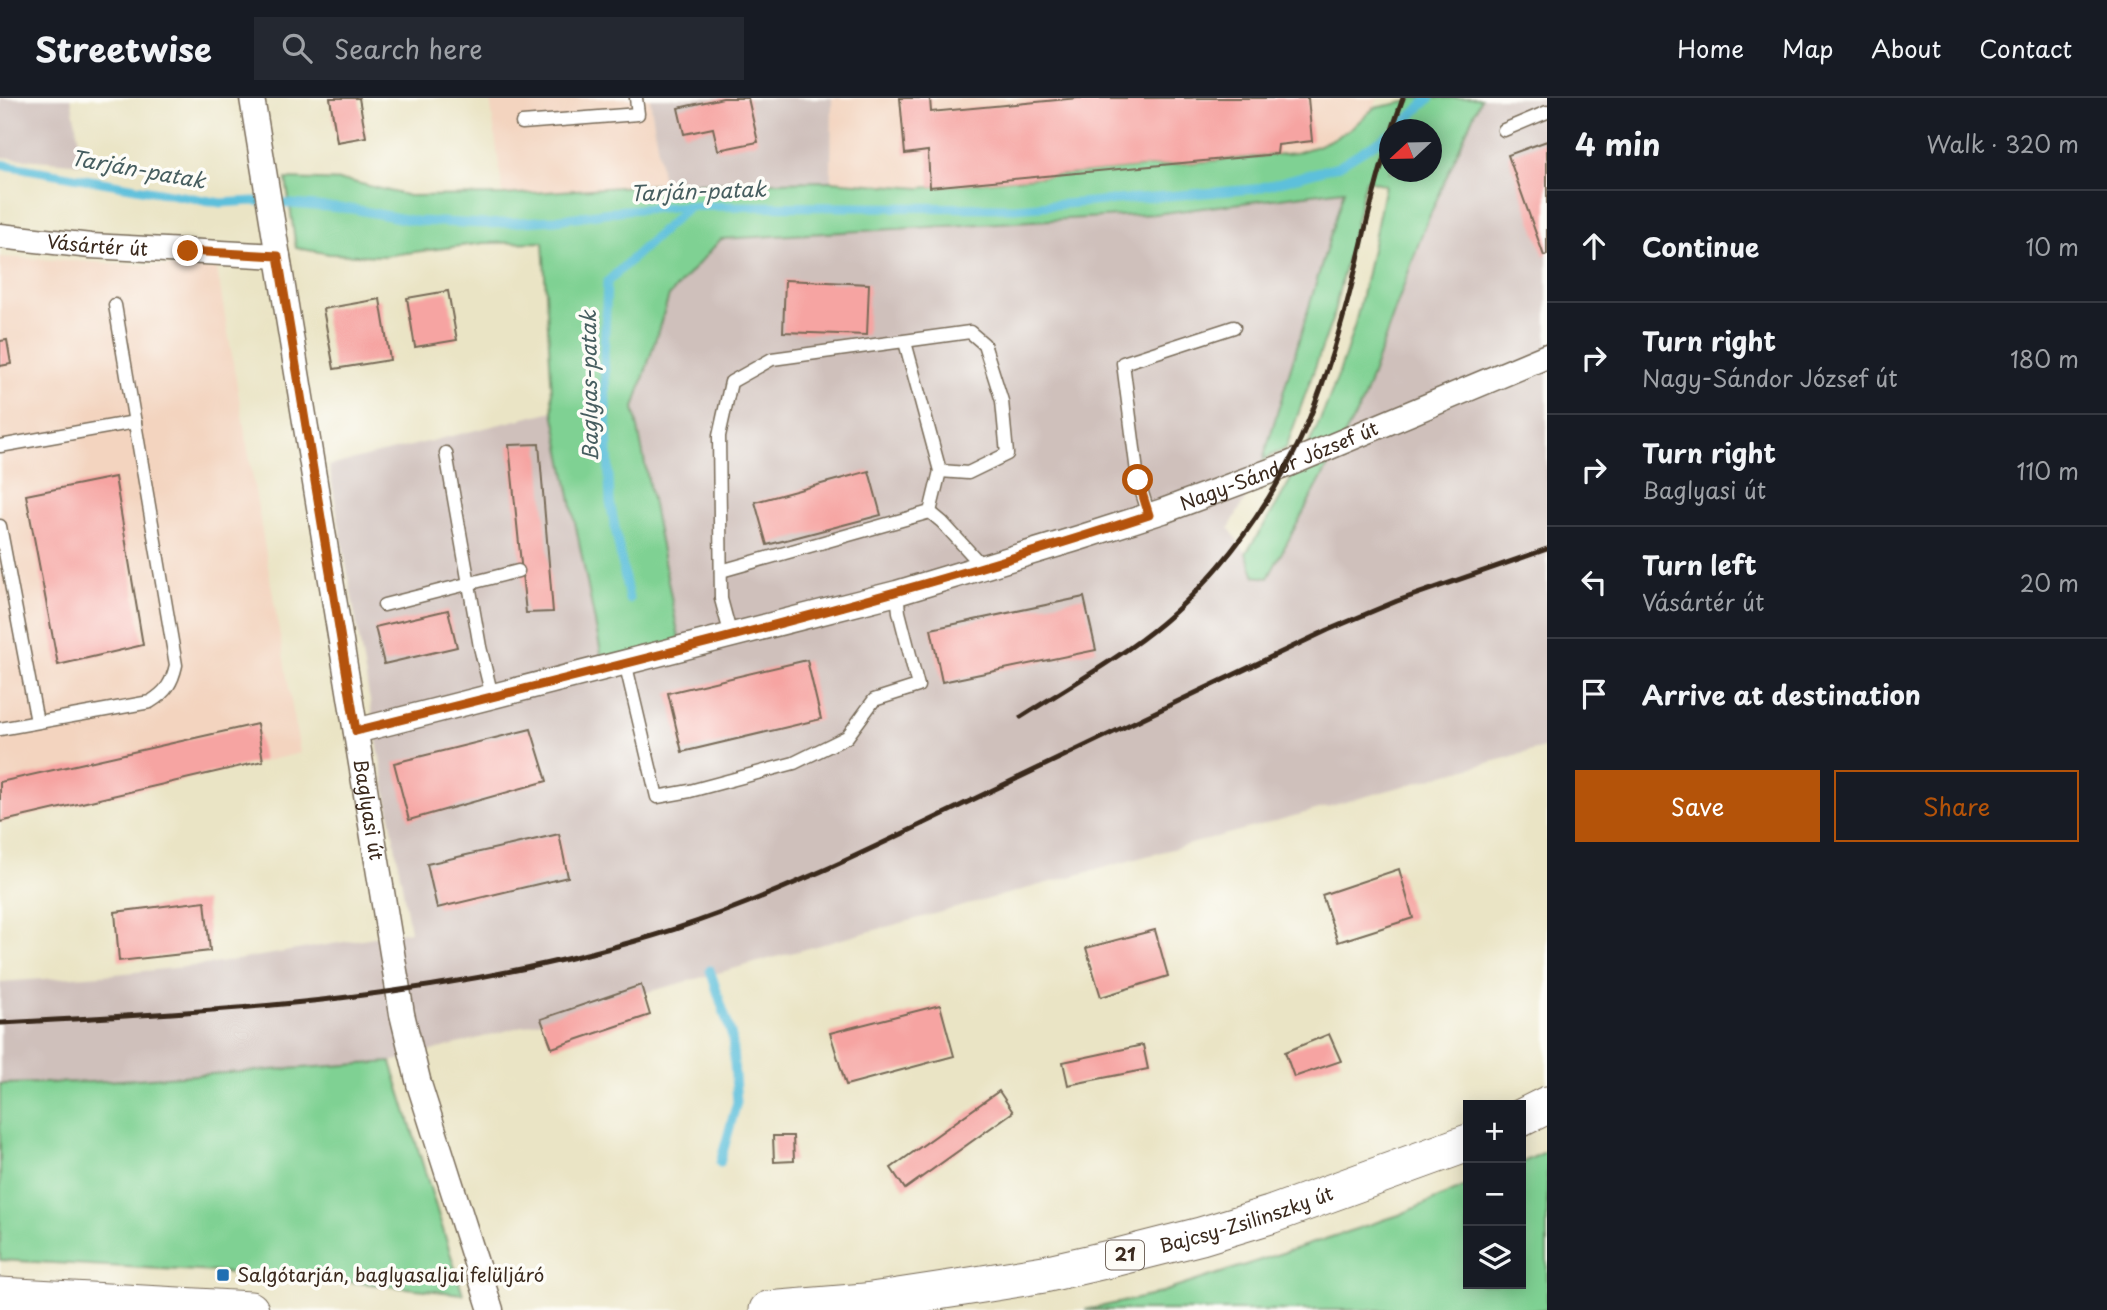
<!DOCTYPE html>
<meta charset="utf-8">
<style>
:root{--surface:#171b24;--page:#242831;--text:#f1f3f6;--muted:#9ea1a6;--line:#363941;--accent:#b45309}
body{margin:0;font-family:"Playpen Sans",sans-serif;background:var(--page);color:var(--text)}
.controls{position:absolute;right:21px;bottom:21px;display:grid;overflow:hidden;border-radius:0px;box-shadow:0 4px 18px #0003}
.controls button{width:63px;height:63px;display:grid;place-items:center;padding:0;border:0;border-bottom:2px solid var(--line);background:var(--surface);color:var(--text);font:35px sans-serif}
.compass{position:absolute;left:1379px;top:21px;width:63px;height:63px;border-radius:50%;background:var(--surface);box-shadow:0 4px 18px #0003;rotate:248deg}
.stop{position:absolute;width:21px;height:21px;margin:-16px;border:5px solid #b45309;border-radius:50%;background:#fff}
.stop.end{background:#b45309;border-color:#fff;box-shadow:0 2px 7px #0008}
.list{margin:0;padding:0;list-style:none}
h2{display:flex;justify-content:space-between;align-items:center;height:91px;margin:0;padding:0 28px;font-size:30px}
h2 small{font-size:23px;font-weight:400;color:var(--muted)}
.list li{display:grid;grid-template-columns:46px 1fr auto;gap:21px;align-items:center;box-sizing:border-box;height:112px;padding:0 28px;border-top:2px solid var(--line)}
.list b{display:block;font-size:26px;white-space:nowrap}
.list p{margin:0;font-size:23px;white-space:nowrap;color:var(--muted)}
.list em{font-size:23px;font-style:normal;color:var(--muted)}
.actions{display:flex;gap:14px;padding:21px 28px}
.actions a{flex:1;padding:16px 0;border:2px solid var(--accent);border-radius:0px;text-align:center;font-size:24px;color:var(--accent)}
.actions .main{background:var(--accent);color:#fff}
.icon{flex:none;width:38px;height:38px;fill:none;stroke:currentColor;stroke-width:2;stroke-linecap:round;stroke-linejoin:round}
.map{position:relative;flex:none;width:1547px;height:1212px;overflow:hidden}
header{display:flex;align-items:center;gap:42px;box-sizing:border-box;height:98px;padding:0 35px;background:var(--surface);border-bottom:2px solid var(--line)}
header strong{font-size:33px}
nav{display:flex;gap:38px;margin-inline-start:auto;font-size:24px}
.search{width:490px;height:63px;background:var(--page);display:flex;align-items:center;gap:18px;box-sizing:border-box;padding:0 24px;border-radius:0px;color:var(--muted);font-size:26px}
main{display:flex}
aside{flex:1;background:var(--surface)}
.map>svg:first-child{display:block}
.built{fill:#f3d4bf}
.industrial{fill:#cfc0bb}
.green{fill:#7fd193;stroke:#5d7e58;stroke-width:2;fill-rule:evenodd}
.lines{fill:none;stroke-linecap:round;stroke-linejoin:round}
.stream{stroke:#5dc0db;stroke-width:9}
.building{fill:#f6a4a2}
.service-casing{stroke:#786b58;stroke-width:15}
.minor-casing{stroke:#786b58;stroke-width:27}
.primary-casing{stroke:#786b58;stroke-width:39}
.service{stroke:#fff;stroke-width:12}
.minor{stroke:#fff;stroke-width:24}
.primary{stroke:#fff;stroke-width:37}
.rail{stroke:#3b2a1e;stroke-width:5}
.route{stroke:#b45309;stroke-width:9}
.poi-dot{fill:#1f6fb2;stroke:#fdfcf7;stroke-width:2.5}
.labels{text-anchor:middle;stroke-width:7;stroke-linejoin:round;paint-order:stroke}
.shield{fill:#fdfcf7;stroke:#75695f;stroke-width:2}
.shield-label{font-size:18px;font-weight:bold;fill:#3b2a1e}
.street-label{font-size:19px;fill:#3b2a1e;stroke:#fdfcf7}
.poi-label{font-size:19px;fill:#3b2a1e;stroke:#fdfcf7;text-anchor:start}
.water-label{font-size:21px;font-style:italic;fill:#475e60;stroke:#fdfcf7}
</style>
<header>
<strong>Streetwise</strong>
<div class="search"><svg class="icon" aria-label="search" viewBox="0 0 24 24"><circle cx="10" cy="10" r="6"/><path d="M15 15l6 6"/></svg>Search here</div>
<nav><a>Home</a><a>Map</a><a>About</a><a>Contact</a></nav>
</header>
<main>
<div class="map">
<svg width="1547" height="1212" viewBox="0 0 1547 1212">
<rect width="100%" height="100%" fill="#fdfcf7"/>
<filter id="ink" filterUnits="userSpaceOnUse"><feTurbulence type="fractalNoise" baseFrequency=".0143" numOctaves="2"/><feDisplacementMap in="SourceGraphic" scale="14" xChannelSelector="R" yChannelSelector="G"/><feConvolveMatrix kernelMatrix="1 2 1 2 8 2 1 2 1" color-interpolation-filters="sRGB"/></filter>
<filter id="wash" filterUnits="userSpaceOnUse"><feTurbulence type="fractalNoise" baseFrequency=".00686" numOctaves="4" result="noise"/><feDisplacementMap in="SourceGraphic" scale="28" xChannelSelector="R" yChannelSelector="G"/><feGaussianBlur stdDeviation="1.57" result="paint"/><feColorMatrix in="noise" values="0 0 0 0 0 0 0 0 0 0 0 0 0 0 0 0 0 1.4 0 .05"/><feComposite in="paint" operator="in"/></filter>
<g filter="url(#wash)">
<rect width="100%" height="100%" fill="#eae4c5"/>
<g class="built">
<polygon points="490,0 650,0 663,86 503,97"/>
<polygon points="832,0 1378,0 1374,10 1355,27 1317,48 1295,55 920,90 831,83"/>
<polygon points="0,159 217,171 300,655 0,724"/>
</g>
<g class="industrial">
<polygon points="0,0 71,0 83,66 0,59"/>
<polygon points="650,0 832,0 831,83 663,86"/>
<polygon points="1481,0 1547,0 1547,649 391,964 91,984 0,986 0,884 115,876 213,866 410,833 329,368 553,313 604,570 681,549 634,310 669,198 721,141 1155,116 1345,92 1258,378 1229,430 1246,455 1255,477 1268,480 1362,305 1423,133"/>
</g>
<g class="green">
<path d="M1412 0H1481L1423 133 1362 305 1268 480 1255 478 1246 455C1294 384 1330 312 1354 229 1367 182 1375 134 1385 87L1366 81 1332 222 1286 350 1263 362 1344 92 1155 116 721 141 669 198 634 310 681 550 604 570 553 313 543 144 484 145 383 158 330 156 296 150 286 81 349 83 409 98 503 97 663 86 831 83 920 90 1295 55 1317 48 1337 39 1355 27 1374 10 1411 3ZM1390 32H1432V74H1390Z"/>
<polygon points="391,964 463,1196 305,1179 0,1162 0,986 91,984"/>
<polygon points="1547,1053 1547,1212 1085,1212 1150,1198 1399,1117 1468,1087 1468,1186 1521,1186 1521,1065"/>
</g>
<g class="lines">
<g class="stream">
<polyline points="1396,32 1430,0"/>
<polyline points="0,66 221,105 253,103 353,111 415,123 487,126 555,122 625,112 689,108 1014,110 1255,91 1338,68 1390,36"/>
<polyline points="629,501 610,404 604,256 607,184 689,108"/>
<polyline points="710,872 732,939 737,1004 720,1065"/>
</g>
</g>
<g id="blocks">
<g class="building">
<polygon points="330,0 359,0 366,39 337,44"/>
<polygon points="723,0 748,0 758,44 718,52 713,30 684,36 678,10"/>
<polygon points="900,0 930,0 931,14 1078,0 1308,0 1312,43 1278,47 1277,56 930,89 928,53 905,56"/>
<polygon points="1547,43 1547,157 1544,158 1508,57"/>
<polygon points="785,182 869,186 867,237 783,234"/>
<polygon points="448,193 457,242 415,249 407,200"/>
<polygon points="380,201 390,262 334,271 323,211"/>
<polygon points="7,242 11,266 0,268 0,243"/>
<polygon points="539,346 553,514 526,515 509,347"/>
<polygon points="869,373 881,417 767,447 755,404"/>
<polygon points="115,379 143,547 58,567 26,397"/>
<polygon points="1084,499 1096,552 942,584 931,531"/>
<polygon points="448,512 457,549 384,566 375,529"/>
<polygon points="807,562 821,621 682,654 668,595"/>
<polygon points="257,626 263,663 0,724 0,684"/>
<polygon points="531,631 547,683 409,722 394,665"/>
<polygon points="559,736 568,779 437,810 427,766"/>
<polygon points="1399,771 1413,820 1338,844 1322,797"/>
<polygon points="205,803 210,853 119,863 115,814"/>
<polygon points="1155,832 1168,878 1101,899 1086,850"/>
<polygon points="641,887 650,917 552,950 541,921"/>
<polygon points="940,907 954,958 846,987 830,935"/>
<polygon points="1329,936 1341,963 1294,979 1285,954"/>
<polygon points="1143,947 1148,971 1068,987 1063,964"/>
<polygon points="999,993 1013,1014 905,1091 891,1070"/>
<polygon points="773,1038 793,1038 794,1063 774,1064"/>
</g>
</g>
</g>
<g filter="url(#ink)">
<use href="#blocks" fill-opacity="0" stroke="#786b58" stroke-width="2"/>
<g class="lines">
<g class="service-casing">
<g id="service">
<polyline points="522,25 638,16 636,0"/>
<polyline points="1504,32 1547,14"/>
<polyline points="0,348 135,324"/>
<polyline points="446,355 480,549 492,598"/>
<polyline points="930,414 942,424 984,470"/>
<polyline points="1149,417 1138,382 1123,265 1234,229"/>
<polyline points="0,428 37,624"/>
<polyline points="721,473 930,414 940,373"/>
<polyline points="384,507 518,473"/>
<polyline points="731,538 721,501 719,338 731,284 772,261 970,234 984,246 1002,303 1007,356 968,375 940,373 905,244"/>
<polyline points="625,564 657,699 690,693 794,665 847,639 874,602 918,588 899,514 897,495"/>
<path d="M0 631 150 604C166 594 172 585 176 567L115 207"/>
</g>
</g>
<g class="minor-casing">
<g id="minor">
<path id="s1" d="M252 0 402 916 419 986 491 1212"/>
<path id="s2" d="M0 138 91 148 278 158"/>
<path id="s3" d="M356 633 897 495 1079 440 1163 413 1289 366 1547 258"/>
</g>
</g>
<g class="primary-casing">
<g id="primary">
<polyline points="1521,1020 1547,1007"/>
<polyline points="0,1198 250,1212"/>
<path id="s4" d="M768 1212 865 1204 964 1189 1044 1176 1118 1159 1201 1138 1270 1117 1468 1045"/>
</g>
</g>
<use href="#service" class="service"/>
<use href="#minor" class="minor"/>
<use href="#primary" class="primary"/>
<g class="rail">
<polyline points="1392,32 1403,0"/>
<path d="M1021 619C1056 597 1093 575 1128 551 1195 505 1249 439 1287 368 1310 327 1327 275 1340 230 1359 167 1369 102 1390 40"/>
<path d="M0 925C227 913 457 901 675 831 778 797 875 749 972 702 1091 645 1209 588 1328 532L1397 503 1547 451"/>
</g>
</g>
</g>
<g class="lines" filter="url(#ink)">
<path class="route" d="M188 153 278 158 356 633C622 566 889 503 1149 417L1138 382"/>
</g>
<rect class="poi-dot" x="216" y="1170" width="14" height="14" rx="3.5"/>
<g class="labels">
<rect class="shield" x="1106" y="1142.5" width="38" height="29" rx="5"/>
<g class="shield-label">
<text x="1125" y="1163">21</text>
</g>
<g class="street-label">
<text dy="7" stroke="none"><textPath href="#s2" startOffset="98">Vásártér út</textPath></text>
<text dy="7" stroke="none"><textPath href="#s3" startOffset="961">Nagy-Sándor József út</textPath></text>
<text dy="7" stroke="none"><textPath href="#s1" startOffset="721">Baglyasi út</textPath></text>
<text dy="7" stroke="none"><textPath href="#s4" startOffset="488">Bajcsy-Zsilinszky út</textPath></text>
</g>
<g class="poi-label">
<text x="237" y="1184">Salgótarján, baglyasaljai felüljáró</text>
</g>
<g class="water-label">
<text transform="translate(138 72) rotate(10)" y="7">Tarján-patak</text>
<text transform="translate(698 94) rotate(-2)" y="7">Tarján-patak</text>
<text transform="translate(590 288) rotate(-91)" y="7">Baglyas-patak</text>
</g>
</g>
</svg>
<div class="controls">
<button>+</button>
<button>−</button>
<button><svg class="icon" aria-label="layers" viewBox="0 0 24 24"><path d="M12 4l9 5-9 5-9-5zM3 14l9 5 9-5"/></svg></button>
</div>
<svg class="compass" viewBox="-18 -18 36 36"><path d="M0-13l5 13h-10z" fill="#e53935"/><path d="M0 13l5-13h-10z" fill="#9ea1a6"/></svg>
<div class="stop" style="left:1138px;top:382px"></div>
<div class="stop end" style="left:188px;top:153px"></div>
</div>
<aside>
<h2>4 min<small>Walk · 320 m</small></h2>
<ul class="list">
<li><svg class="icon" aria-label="ahead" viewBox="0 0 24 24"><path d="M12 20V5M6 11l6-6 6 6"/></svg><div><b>Continue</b></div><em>10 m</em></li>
<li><svg class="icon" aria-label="right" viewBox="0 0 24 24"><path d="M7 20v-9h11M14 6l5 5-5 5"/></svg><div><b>Turn right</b><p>Nagy-Sándor József út</p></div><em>180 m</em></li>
<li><svg class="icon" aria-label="right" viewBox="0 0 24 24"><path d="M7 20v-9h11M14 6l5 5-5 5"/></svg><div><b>Turn right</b><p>Baglyasi út</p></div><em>110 m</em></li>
<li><svg class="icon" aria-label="left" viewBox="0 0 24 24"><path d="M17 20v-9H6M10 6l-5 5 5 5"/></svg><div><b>Turn left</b><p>Vásártér út</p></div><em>20 m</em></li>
<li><svg class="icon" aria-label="arrive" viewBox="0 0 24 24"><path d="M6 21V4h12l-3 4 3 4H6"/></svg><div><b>Arrive at destination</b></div></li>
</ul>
<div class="actions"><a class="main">Save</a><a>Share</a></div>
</aside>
</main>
